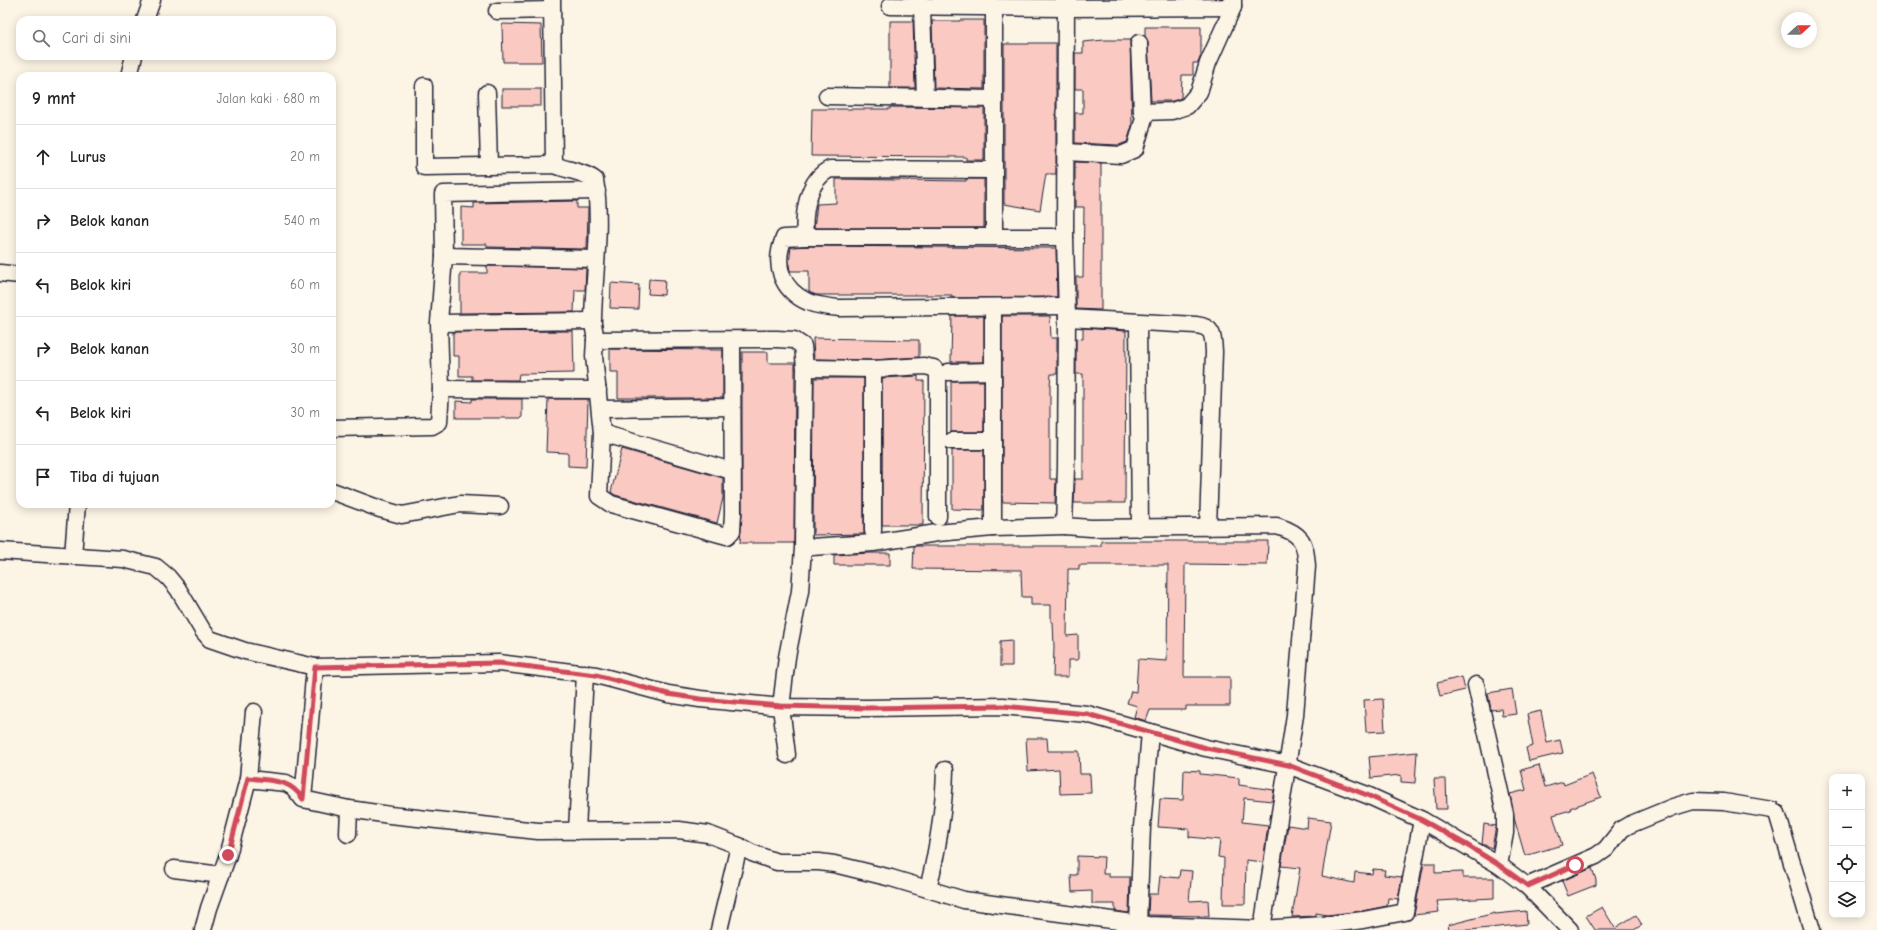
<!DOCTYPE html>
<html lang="id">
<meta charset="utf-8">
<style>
:root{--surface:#fff;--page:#f2f2f2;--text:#222;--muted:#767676;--line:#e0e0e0}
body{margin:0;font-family:"Comic Neue",sans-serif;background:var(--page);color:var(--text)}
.controls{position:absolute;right:12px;bottom:12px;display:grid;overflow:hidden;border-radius:8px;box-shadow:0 2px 10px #0003}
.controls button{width:36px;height:36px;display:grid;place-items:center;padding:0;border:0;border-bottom:1px solid var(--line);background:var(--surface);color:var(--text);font:20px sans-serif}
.compass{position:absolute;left:1781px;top:12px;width:36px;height:36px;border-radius:50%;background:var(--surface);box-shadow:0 2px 10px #0003;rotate:69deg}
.stop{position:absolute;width:12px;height:12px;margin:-9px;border:3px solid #d1495b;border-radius:50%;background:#fff}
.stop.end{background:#d1495b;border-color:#fff;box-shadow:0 1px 4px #0008}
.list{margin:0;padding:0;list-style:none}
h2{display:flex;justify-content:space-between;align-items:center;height:52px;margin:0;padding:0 16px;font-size:17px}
h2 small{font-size:13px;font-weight:400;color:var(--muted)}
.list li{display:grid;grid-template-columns:26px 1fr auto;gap:12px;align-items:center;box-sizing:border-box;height:64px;padding:0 16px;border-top:1px solid var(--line)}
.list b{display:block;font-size:15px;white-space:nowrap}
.list em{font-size:13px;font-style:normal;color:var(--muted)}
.icon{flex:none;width:22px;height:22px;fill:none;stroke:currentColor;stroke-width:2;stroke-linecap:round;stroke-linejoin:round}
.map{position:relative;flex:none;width:1877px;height:930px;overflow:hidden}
.search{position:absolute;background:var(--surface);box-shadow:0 2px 10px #0003;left:16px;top:16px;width:320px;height:44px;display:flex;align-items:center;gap:10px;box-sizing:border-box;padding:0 14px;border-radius:12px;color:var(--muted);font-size:15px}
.panel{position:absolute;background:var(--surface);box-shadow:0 2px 10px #0003;left:16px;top:72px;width:320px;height:436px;border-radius:12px}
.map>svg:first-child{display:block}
.building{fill:#f9c9c2;stroke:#22223b}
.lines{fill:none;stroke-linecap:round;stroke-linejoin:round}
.minor-casing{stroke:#22223b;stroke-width:19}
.minor{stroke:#fcf5e5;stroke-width:16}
.route{stroke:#d1495b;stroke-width:5}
</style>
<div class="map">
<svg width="1877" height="930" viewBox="0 0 1877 930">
<rect width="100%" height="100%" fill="#fcf5e5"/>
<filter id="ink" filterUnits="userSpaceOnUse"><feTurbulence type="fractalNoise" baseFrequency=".025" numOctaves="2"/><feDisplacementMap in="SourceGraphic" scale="8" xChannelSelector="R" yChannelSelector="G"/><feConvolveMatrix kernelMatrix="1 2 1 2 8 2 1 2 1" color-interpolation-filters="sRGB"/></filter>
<g filter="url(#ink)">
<g class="building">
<polygon points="960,20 984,20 984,89 934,88 932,21 960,21"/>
<polygon points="890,21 913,21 915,88 890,88"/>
<polygon points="502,24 541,25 542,62 503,62"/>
<polygon points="1145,27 1201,27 1201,55 1198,63 1193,63 1193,75 1182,75 1181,98 1173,101 1151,101 1148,43 1145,36"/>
<polygon points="1104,40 1130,40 1132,126 1127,142 1119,145 1075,143 1075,113 1083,113 1083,89 1075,89 1075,53 1083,53 1083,42"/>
<polygon points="1029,43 1056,43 1056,174 1046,174 1040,210 1004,204 1004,44 1029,44"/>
<rect x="502" y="89" width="39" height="17"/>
<polygon points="890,107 984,108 984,160 966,160 966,157 811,156 812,109 890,109"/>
<polygon points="1075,162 1101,163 1101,310 1076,309 1076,277 1083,277 1084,207 1075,207"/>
<polygon points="836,179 966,181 966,179 984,179 984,228 814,228 817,204 836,203"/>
<polygon points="577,201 577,208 588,208 587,249 487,247 487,244 461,244 461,207 474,208 474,203"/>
<polygon points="811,246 1056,248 1057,297 952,298 952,295 816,295 809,292 809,271 790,271 789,265 791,247"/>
<polygon points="487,266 586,268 585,290 575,290 574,312 460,313 460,273 487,273"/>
<polygon points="649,279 665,280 664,295 648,294"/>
<polygon points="611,283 639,285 638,309 610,308"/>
<polygon points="952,316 984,316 984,362 951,362"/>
<polygon points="1002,316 1050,316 1051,338 1057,338 1057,374 1051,374 1050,386 1050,479 1056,479 1055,503 1002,502"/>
<polygon points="1083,328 1126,331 1125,503 1074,503 1075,479 1083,479 1083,374 1076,374 1076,338 1083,339"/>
<polygon points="573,331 574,373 519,374 518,380 472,380 472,376 459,376 459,356 453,356 453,332"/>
<polygon points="813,338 919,340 919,357 873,360 814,359"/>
<polygon points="610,349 723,350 723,398 618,398 618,372 610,372"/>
<polygon points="742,352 768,352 768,363 795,363 794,543 740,543 742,513"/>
<polygon points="918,376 918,381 924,381 923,525 882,525 882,378"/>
<polygon points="814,378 864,378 864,534 813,535"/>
<rect x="951" y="381" width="33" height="51"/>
<polygon points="472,399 522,399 522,418 456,418 456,401 472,402"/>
<polygon points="548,399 588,399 586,467 568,466 568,453 546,452"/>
<polygon points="622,449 723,478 723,498 717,523 615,495 611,492"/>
<polygon points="952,450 984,450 984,510 952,509"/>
<polygon points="1101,541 1268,541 1267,565 1185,564 1184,677 1230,677 1230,706 1186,706 1186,710 1150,710 1146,721 1134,717 1137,706 1127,703 1131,691 1136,692 1138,659 1167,661 1168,565 1079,565 1079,569 1068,569 1067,636 1078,635 1078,660 1068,660 1068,677 1053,677 1054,647 1053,622 1051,622 1051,605 1031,605 1031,597 1022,597 1021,570 913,569 914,546 1101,546"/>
<polygon points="870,553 890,553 890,565 834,565 834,555"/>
<polygon points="1012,640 1012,666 1000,666 1000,641"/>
<polygon points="1462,677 1465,690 1440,696 1437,683"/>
<polygon points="1512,689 1516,714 1502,716 1501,709 1491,710 1488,693"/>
<polygon points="1383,699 1385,731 1366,732 1364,700"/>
<polygon points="1541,711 1547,743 1560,740 1563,753 1529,761 1526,748 1533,746 1527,714"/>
<polygon points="1026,738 1047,738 1048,751 1079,751 1080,774 1090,774 1091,793 1060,794 1059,769 1028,771"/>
<polygon points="1417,752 1415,783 1401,782 1401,775 1371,778 1369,757"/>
<polygon points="1539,765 1545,787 1563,782 1564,785 1592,774 1601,797 1570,808 1571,810 1553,815 1562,845 1525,856 1514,818 1510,794 1526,790 1521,770"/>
<polygon points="1184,770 1200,771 1200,774 1239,778 1239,785 1274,790 1272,801 1244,798 1242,822 1268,825 1263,862 1246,860 1245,904 1223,904 1224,858 1218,857 1220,840 1189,837 1189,829 1158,827 1160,799 1183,800"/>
<polygon points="1434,779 1446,779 1447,809 1436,809"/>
<polygon points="1308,818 1331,821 1322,876 1354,883 1355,872 1372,874 1373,869 1385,870 1384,875 1402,877 1398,899 1388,898 1387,906 1362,911 1327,915 1316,913 1316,916 1292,917 1300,868 1281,866 1288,825 1307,828"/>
<polygon points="1484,824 1496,826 1492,848 1482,844"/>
<polygon points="1077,856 1104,857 1103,874 1109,874 1109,877 1130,877 1129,913 1115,911 1115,904 1092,904 1092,891 1072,892 1071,875 1077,875"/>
<polygon points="1424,863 1435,863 1435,873 1463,872 1463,878 1494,878 1494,898 1437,901 1439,912 1414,915"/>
<polygon points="1592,868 1596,880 1596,885 1568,896 1562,881"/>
<polygon points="1180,870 1192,871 1189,901 1208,900 1209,916 1148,915 1149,894 1158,894 1160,876 1179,878"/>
<polygon points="1602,907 1615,928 1636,915 1642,925 1634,930 1595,930 1586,916"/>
<polygon points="1526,911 1527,924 1470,930 1449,930 1448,925 1495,913 1495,914"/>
</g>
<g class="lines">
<g class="minor-casing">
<g id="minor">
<polyline points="552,0 554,165"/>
<polyline points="890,6 1066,8 1233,7 1233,0"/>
<polyline points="922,7 925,98"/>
<polyline points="497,11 552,10"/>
<polyline points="145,20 152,0"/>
<polyline points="1139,43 1142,112"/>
<polyline points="129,76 134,56"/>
<path d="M424 86V167L554 165C567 170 585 172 595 180 602 225 594 273 593 319 592 326 596 332 595 340L777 339 794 340 803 346 805 368 803 548 800 591 787 657 781 707 787 755"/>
<polyline points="487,93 489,166"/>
<polyline points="827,96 993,99"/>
<polyline points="1066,152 1121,155 1135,149 1144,118 1142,112 1172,111 1187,106 1199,92 1208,63 1233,7"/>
<path d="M993 170 830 169C807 180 803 214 805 237H1065"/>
<polyline points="994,236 994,7"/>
<path d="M805 237 784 238C773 264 781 290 808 302 818 306 829 307 839 308L1065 306"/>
<polyline points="444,256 596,259"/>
<polyline points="0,273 20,275"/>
<path d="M1067 318 1196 325C1214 327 1213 336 1214 352L1208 527"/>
<polyline points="439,323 592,321"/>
<polyline points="1138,323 1140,528"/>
<polyline points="595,340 594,356 602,433 599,496 611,504 727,536 732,531 733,513 732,340"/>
<polyline points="805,368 873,369 924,366 934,368 938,374 938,517"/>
<polyline points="873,369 873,531"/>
<polyline points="948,372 993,371"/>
<polyline points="441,389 598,390"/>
<polyline points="601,409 732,407"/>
<polyline points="332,428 432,426 439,422 441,389 439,323 444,256 443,194 597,191"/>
<polyline points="602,433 732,471"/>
<polyline points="952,441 993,441"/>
<polyline points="332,491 380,509 402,515 460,504 500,506"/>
<polyline points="993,528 993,307"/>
<polyline points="811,547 873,543 937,533 993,528 1064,526"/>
<polyline points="0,551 123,559 156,567 168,577 178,589 203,631 210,639 245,651 315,667 499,663 596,675 668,694 700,699 781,707 867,708 1003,706 1087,714 1206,748 1288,765 1367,795 1422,820 1499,865 1527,886 1570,930"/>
<polyline points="73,556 77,504"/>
<polyline points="1476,685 1505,814 1505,833 1499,865"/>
<polyline points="248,779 254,712"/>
<polyline points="303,799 315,667"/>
<polyline points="577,831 585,673"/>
<polyline points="348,834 349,809"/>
<polyline points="174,869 221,875"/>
<polyline points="1527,886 1596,856 1606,849 1622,829 1629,825 1673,807 1693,801 1724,802 1772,810 1777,813 1812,930"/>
<path d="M928 889C938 848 944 812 945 770"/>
<polyline points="1138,923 1142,827 1150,732"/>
<polyline points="1262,929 1323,925 1363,920 1405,912 1422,820"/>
<path d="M203 930 209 908 228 855 248 779 286 783 293 787 303 799 349 809 390 815 538 831 679 830 708 834 739 846 752 853 777 862H819L834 864 891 878 964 900 1148 925 1262 929 1295 715 1307 566C1305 541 1302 534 1277 526L1091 528 1064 526 1066 467 1067 318 1065 237 1066 0"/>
<polyline points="719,930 739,846"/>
</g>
</g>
<use href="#minor" class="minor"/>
</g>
</g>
<g class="lines" filter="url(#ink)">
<path class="route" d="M228 855 248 778C271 781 289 778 303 799L315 667 499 663 596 675 668 694 700 699 781 706 867 708 1003 706 1087 714 1206 748 1288 765 1367 795 1422 820 1465 844 1499 865 1528 886 1575 865"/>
</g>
</svg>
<div class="controls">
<button>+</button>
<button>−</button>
<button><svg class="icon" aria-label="locate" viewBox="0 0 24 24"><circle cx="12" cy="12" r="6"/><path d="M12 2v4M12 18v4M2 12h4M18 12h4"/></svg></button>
<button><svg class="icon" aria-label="layers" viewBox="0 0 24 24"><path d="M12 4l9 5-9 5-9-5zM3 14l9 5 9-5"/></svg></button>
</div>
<svg class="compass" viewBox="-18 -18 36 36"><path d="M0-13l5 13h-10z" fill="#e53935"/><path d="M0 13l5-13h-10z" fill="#767676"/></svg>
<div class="stop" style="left:1575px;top:865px"></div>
<div class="stop end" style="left:228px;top:855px"></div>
<div class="search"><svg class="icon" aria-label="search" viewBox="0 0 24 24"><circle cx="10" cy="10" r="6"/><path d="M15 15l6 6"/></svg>Cari di sini</div>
<section class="panel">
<h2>9 mnt<small>Jalan kaki · 680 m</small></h2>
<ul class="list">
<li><svg class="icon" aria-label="ahead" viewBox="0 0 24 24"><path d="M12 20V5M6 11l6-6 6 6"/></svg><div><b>Lurus</b></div><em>20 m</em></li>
<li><svg class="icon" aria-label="right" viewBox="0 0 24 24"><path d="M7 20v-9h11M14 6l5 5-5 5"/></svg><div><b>Belok kanan</b></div><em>540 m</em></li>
<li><svg class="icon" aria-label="left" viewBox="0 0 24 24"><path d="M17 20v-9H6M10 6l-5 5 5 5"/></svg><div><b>Belok kiri</b></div><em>60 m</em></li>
<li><svg class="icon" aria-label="right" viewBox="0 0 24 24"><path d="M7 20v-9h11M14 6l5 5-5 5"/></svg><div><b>Belok kanan</b></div><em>30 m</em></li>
<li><svg class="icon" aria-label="left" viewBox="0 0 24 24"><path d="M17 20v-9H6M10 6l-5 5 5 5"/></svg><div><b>Belok kiri</b></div><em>30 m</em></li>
<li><svg class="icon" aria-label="arrive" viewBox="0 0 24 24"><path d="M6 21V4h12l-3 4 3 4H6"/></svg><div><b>Tiba di tujuan</b></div></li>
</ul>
</section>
</div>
